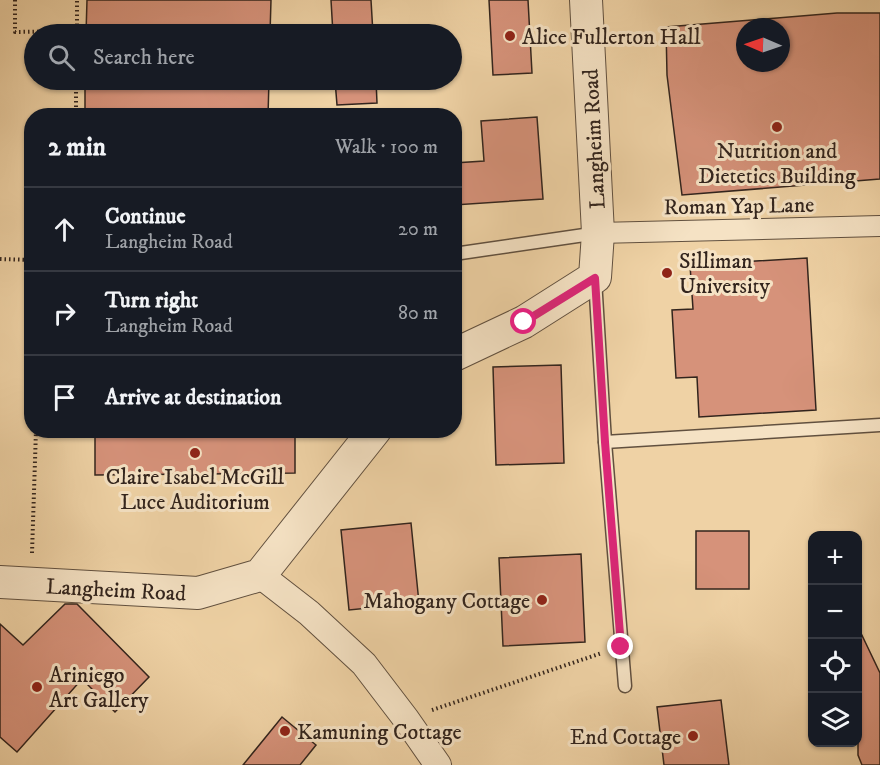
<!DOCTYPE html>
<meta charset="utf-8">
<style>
:root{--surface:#171b24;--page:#20242c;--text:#f1f3f6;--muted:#9ea1a6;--line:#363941}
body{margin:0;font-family:"IM FELL DW Pica",serif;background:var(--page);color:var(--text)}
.controls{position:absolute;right:18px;bottom:18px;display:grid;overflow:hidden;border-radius:12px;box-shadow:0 2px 4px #0004}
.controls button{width:54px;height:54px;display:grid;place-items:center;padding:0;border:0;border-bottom:2px solid var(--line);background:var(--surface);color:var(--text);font:30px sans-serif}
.compass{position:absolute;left:736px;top:18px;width:54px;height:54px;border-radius:50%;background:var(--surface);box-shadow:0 2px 4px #0004;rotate:272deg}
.stop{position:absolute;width:18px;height:18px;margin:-14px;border:4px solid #db2777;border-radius:50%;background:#fff}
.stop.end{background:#db2777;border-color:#fff;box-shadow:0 2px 6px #0008}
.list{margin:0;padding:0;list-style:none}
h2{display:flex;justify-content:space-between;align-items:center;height:78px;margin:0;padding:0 24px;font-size:26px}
h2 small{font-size:20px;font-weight:400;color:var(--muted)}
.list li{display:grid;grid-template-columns:39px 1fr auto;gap:18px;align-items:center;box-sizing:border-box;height:84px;padding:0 24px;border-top:2px solid var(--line)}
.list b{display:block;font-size:22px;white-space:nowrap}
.list p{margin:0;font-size:20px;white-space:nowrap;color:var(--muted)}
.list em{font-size:20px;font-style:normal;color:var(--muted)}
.icon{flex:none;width:33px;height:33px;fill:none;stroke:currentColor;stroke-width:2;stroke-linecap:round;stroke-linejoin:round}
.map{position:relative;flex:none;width:880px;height:765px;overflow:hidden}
.search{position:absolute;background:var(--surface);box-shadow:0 2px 4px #0004;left:24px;top:24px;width:438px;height:66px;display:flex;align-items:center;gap:15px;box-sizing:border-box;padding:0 21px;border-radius:33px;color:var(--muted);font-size:22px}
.panel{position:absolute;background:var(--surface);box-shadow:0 2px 4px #0004;left:24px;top:108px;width:438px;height:330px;border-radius:24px}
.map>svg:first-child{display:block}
.building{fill:#d6927a;stroke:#32241d;stroke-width:1.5;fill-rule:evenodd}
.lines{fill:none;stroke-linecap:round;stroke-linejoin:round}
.service-casing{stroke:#61503f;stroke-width:15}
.pedestrian-casing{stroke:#61503f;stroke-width:22}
.minor-casing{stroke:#61503f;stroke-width:28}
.tertiary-casing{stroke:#61503f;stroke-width:34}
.path{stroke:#32241d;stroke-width:4;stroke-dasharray:1.5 3;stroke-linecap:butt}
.service{stroke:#f5e2c4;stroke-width:12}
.pedestrian{stroke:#f5e2c4;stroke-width:20}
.minor{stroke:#f5e2c4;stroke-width:26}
.tertiary{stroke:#f5e2c4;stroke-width:32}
.route{stroke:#db2777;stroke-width:8}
.poi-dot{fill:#8f2418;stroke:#f5e2c4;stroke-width:2}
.labels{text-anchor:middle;stroke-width:6;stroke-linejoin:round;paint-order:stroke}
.poi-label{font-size:22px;fill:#32241d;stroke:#f5e2c4;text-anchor:start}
.street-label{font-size:22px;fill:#32241d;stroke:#f5e2c4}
</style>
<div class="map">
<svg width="880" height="765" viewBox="0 0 880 765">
<rect width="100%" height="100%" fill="#efd2a5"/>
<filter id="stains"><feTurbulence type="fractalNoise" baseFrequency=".00333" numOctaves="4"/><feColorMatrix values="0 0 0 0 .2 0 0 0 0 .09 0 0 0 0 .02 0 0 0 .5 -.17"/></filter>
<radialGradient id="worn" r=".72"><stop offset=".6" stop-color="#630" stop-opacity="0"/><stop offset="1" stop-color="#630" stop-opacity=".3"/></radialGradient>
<g class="building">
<polygon points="87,0 271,0 270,34 86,34"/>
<polygon points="331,0 371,0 373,34 333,34"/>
<polygon points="489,0 528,0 532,73 493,75"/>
<path d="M837 13H880V179L682 195 667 75 666 27ZM745 27H781V63H745Z"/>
<polygon points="85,80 269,80 268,116 85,116"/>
<polygon points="335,80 376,80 377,103 337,105"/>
<polygon points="537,117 543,199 454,205 454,163 484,161 481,121"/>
<polygon points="807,258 816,410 699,417 697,377 676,378 672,310 693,309 690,265"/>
<polygon points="561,365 564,463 496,465 493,367"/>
<polygon points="95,430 295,430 295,473 95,475"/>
<polygon points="411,523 419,603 349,610 341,530"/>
<rect x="696" y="531" width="53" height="58"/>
<polygon points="581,554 585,642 503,646 499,558"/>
<polygon points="65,604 77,604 149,677 115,712 82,679 17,752 0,737 0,624 23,645"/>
<polygon points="858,627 880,673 880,765 862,765 858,755"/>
<polygon points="721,700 729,765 664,765 657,707"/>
<polygon points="282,717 316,745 300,765 243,765"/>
</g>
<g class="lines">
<g class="service-casing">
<g id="service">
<polyline points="454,254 598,233"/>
<polyline points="595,279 605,442 625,686"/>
<polyline points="605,442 880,425"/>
</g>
</g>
<g class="pedestrian-casing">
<polyline id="pedestrian" points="598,233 880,226"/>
</g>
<g class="minor-casing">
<polyline id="minor" points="260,575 309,613 364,664 406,719 438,765"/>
</g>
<g class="tertiary-casing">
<g id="tertiary">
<polyline points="454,355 524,322 595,277 598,233 586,0"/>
<polyline points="0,582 198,593 260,575 375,430"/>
</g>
</g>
<g class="path">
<polyline points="15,0 15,32 77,31"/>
<polyline points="77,34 77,0"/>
<polyline points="76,116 76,80"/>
<polyline points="0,259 32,260"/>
<polyline points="32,553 36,430"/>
<polyline points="432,710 602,653"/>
</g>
<use href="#service" class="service"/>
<use href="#pedestrian" class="pedestrian"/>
<use href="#minor" class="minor"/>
<use href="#tertiary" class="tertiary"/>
</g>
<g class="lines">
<polyline class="route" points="524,322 595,278 605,442 621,647"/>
</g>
<g class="poi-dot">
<circle cx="510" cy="36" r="6"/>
<circle cx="777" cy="127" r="6"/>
<circle cx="667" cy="273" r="6"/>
<circle cx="195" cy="453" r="6"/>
<circle cx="542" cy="600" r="6"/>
<circle cx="37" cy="687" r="6"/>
<circle cx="285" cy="731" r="6"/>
<circle cx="693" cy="736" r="6"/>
</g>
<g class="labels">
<g class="poi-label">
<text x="522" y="44">Alice Fullerton Hall</text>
<text x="777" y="158" text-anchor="middle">Nutrition and<tspan x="777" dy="25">Dietetics Building</tspan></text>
<text x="679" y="268">Silliman<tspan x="679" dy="25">University</tspan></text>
<text x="195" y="484" text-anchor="middle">Claire Isabel McGill<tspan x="195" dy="25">Luce Auditorium</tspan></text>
<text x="530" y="608" text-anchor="end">Mahogany Cottage</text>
<text x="49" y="682">Ariniego<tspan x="49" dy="25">Art Gallery</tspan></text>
<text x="297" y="739">Kamuning Cottage</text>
<text x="681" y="744" text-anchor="end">End Cottage</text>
</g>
<g class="street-label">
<text transform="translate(593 139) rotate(-93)" y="8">Langheim Road</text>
<text transform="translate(739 205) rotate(-1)" y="8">Roman Yap Lane</text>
<text transform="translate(116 589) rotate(3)" y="8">Langheim Road</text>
</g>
</g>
<rect width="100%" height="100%" filter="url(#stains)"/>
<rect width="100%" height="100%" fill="url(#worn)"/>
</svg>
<div class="controls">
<button>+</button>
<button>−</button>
<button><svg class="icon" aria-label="locate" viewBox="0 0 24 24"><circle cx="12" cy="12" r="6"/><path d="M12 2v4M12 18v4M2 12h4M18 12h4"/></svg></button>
<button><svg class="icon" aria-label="layers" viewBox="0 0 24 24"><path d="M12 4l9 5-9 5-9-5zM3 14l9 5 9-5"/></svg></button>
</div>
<svg class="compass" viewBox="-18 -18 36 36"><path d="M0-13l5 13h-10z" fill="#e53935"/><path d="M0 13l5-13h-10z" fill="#9ea1a6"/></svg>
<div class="stop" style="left:524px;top:322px"></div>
<div class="stop end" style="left:621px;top:647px"></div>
<div class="search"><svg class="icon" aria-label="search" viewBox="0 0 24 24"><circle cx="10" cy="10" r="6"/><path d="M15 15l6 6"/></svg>Search here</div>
<section class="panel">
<h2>2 min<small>Walk · 100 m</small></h2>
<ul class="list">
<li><svg class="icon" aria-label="ahead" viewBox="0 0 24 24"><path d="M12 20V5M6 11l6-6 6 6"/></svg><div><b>Continue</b><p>Langheim Road</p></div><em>20 m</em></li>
<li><svg class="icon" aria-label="right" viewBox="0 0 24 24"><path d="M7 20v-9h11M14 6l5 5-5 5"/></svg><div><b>Turn right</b><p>Langheim Road</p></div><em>80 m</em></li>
<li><svg class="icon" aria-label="arrive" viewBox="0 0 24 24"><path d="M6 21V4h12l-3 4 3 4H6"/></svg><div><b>Arrive at destination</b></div></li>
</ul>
</section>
</div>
